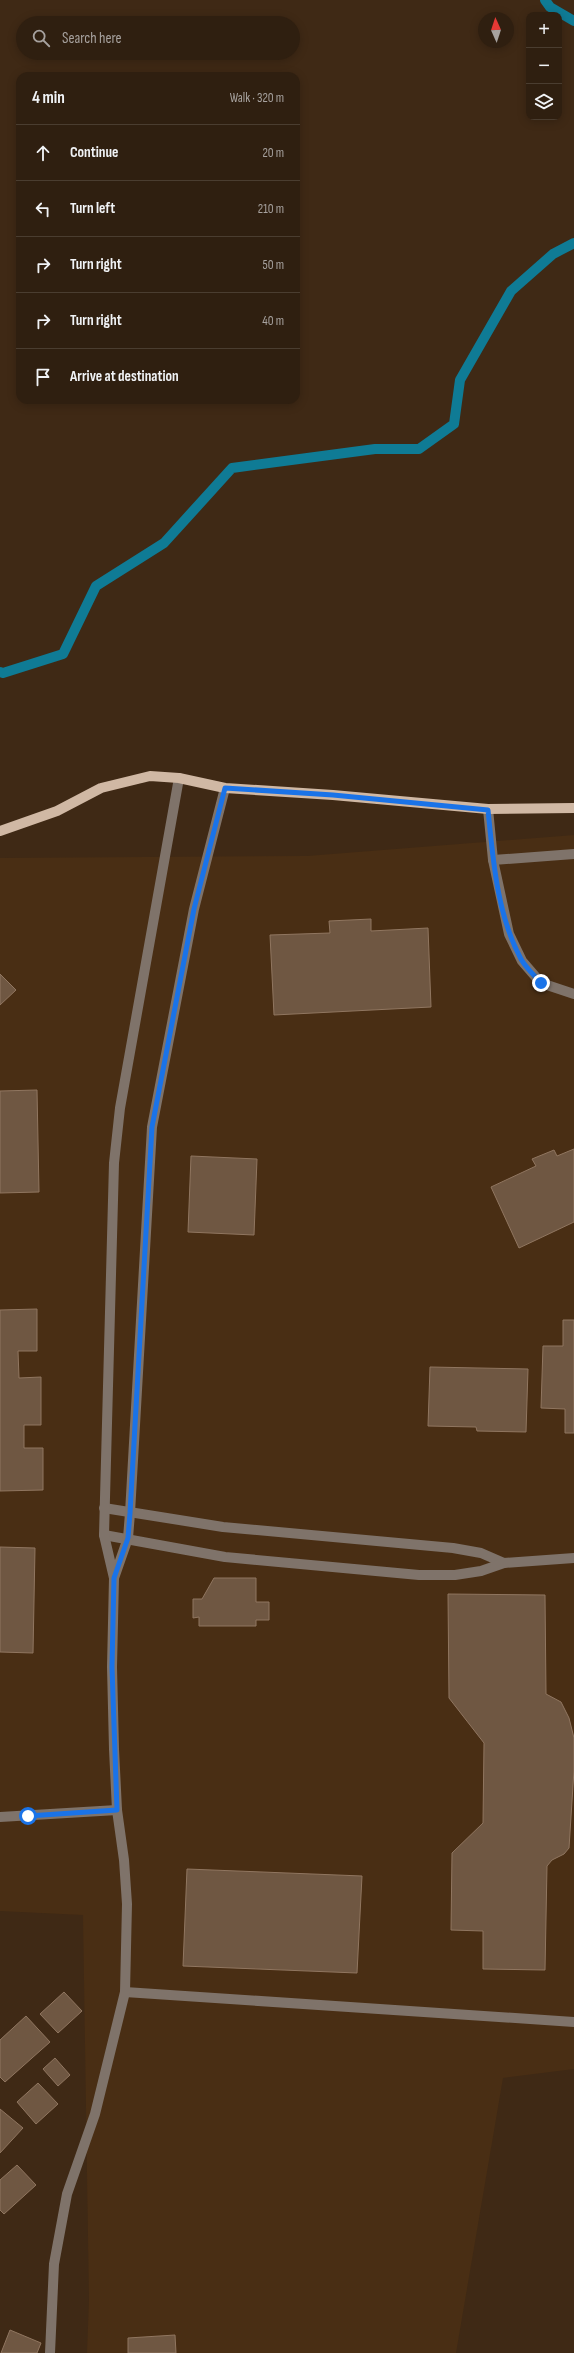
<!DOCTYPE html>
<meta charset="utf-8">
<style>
:root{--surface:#2f1f10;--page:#3b2c1e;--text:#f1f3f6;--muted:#a7a29f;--line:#4a3d30}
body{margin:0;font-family:"Sofia Sans Condensed",sans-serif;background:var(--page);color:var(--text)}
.controls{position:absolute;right:12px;top:12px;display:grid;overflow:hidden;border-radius:8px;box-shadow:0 2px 10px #0003}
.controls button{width:36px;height:36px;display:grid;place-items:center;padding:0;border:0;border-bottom:1px solid var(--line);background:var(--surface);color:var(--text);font:20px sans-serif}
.compass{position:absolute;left:478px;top:12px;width:36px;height:36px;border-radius:50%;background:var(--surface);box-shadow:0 2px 10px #0003;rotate:357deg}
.stop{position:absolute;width:12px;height:12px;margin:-9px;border:3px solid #1a73e8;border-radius:50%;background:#fff}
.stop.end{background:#1a73e8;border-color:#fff;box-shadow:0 1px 4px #0008}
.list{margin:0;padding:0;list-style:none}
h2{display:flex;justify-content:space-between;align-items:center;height:52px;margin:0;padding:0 16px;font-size:17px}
h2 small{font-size:13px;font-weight:400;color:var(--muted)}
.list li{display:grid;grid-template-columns:26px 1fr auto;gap:12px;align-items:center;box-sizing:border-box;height:56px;padding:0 16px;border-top:1px solid var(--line)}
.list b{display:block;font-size:15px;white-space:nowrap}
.list em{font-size:13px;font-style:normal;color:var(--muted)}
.icon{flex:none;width:22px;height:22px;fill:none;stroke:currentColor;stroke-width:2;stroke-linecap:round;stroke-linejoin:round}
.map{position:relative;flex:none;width:574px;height:2353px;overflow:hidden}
.search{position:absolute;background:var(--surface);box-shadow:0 2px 10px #0003;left:16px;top:16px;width:284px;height:44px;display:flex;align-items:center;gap:10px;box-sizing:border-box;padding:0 14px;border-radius:22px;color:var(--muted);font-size:15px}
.panel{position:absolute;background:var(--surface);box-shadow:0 2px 10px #0003;left:16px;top:72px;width:284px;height:332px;border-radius:12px}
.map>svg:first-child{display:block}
.built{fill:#492e14}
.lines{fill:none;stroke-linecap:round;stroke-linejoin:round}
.stream{stroke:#0f7b95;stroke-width:10}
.building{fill:#6f5742;stroke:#907660}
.minor{stroke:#7f736a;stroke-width:10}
.major{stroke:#d0b8a4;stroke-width:10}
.route{stroke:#1a73e8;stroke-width:5}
</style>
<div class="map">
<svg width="574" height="2353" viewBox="0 0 574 2353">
<rect width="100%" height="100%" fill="#3f2915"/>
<polygon class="built" points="574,835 574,2069 503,2078 456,2353 87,2353 89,2300 83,1915 0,1911 0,858 307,856"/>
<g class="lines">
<g class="stream">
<polyline points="545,0 550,7 574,21"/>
<polyline points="0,672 3,673 63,654 96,586 164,543 232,468 375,449 419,449 454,424 460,380 511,291 553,254 574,243"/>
</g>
</g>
<g class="building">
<polygon points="371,919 371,931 428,928 431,1007 274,1015 270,935 330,933 329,921"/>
<polygon points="0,974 16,990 0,1005"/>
<polygon points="37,1090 39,1192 0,1193 0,1091"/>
<polygon points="574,1149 574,1222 519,1248 491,1187 536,1166 532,1159 554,1150 557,1156"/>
<polygon points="191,1156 257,1159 254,1235 188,1232"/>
<polygon points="37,1309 37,1351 18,1351 19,1378 41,1377 41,1425 24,1425 24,1448 43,1448 43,1490 0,1491 0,1310"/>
<polygon points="563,1320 574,1320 574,1433 565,1433 565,1409 541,1408 543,1346 563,1346"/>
<polygon points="430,1367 528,1369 526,1432 477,1431 476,1427 428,1426"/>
<polygon points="0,1547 35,1548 33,1653 0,1652"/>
<polygon points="214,1578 256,1578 256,1602 269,1602 269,1620 256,1620 256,1626 199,1626 199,1617 193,1618 193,1599 202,1599"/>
<polygon points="448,1594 545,1595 546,1694 561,1702 569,1718 574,1738 574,1770 569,1848 564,1854 552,1860 547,1866 545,1970 483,1969 483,1931 451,1930 452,1853 483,1823 484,1743 449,1698"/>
<polygon points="187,1869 362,1876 357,1973 183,1966"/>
<polygon points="64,1992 82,2011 58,2033 40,2014"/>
<polygon points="26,2016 50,2042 5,2082 0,2077 0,2040"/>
<polygon points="55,2058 70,2075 58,2086 43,2069"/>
<polygon points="38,2083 58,2104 36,2124 17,2102"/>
<polygon points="0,2109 23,2128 0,2153"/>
<polygon points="17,2165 36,2185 4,2214 0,2210 0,2180"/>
<polygon points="10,2330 41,2343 37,2353 1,2353"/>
<polygon points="175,2335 176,2353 128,2353 128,2338"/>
</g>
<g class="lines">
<g class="minor">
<polyline points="488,809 493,860 509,934 522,961 541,983 574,994"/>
<polyline points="493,860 574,854"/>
<polyline points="104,1508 223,1527 453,1548 481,1553 504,1563"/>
<polyline points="104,1535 225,1557 419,1575 455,1575 481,1571 504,1563 574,1558"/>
<polyline points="114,1578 128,1538 130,1513 152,1127 194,909 225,788"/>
<polyline points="0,1817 117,1810"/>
<polyline points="125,1992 574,2022"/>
<polyline points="50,2353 54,2264 67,2194 95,2114 125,1992 127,1904 124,1860 117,1810 114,1749 112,1667 114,1578 104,1535 114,1163 120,1108 179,778"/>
</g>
<polyline class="major" points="0,831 57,811 101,788 150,776 179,778 225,788 333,795 488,809 574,808"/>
</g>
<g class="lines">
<path class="route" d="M28 1816 117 1810 112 1667 114 1578 128 1538 130 1513 152 1127 194 909 225 788 333 795 488 810C493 859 497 915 521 959 526 968 535 976 541 983"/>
</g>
</svg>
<div class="controls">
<button>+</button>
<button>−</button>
<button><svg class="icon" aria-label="layers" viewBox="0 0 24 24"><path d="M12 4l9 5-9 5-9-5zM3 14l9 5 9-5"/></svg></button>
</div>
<svg class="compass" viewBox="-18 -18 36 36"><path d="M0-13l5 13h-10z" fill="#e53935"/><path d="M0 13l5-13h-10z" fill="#a7a29f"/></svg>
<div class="stop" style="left:28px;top:1816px"></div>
<div class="stop end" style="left:541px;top:983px"></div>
<div class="search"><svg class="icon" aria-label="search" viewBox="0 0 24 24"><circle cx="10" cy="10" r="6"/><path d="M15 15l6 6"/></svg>Search here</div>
<section class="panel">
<h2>4 min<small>Walk · 320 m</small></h2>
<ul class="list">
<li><svg class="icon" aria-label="ahead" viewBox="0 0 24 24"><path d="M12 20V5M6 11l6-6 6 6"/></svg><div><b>Continue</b></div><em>20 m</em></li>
<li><svg class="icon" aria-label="left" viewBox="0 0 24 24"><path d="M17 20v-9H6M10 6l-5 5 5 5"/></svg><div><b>Turn left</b></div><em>210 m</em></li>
<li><svg class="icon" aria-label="right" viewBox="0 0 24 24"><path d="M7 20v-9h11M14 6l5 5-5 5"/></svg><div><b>Turn right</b></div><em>50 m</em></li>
<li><svg class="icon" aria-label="right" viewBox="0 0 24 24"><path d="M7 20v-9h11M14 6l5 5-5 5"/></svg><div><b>Turn right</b></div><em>40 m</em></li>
<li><svg class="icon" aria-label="arrive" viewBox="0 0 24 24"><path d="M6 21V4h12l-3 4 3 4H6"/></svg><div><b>Arrive at destination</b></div></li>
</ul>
</section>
</div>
